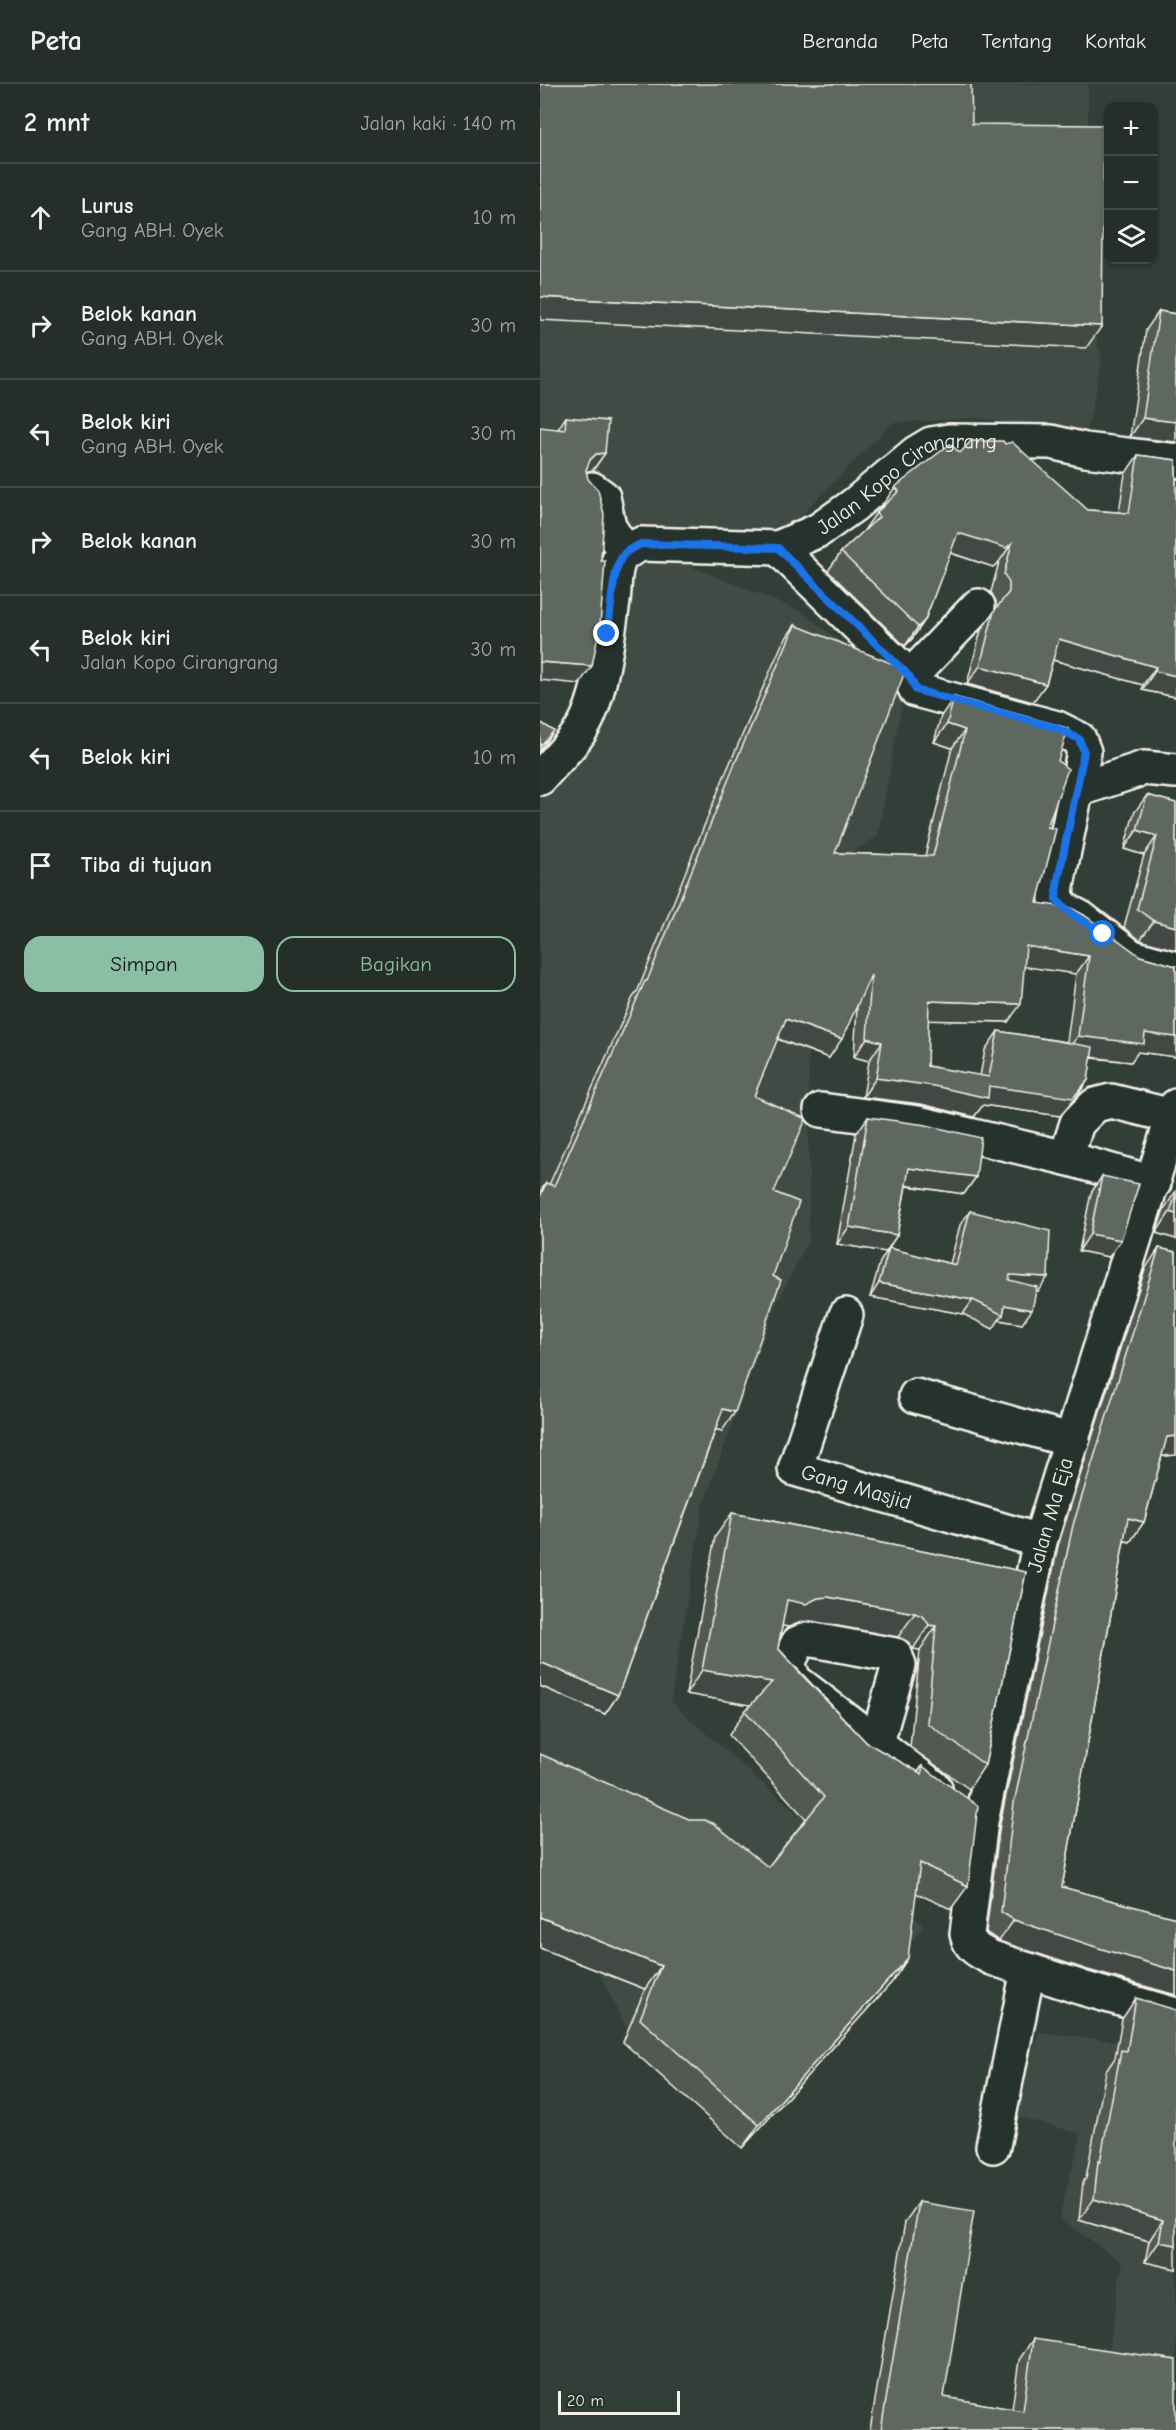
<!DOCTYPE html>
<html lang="id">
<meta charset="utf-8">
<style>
:root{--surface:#262e2a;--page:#323a36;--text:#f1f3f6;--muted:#a4a8a8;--line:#424a47;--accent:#8abfa5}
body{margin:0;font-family:"Comic Neue",sans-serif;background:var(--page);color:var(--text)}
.controls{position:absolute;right:18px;top:18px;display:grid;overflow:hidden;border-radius:12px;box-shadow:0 2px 4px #0004}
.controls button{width:54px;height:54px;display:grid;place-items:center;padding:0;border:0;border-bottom:2px solid var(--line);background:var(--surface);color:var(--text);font:30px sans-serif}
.scale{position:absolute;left:18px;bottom:15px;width:122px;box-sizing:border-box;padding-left:6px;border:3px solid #f4f1e8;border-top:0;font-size:16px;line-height:21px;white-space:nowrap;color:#f4f1e8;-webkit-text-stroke:4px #26332d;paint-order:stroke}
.stop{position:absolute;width:18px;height:18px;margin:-14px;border:4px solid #1a73e8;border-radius:50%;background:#fff}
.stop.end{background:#1a73e8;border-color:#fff;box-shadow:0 2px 6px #0008}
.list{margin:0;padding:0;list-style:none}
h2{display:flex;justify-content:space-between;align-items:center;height:78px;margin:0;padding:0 24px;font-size:26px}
h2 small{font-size:20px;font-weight:400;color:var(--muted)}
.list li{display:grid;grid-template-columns:39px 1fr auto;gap:18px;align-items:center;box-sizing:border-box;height:108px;padding:0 24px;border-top:2px solid var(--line)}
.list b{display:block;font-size:22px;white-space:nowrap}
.list p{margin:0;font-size:20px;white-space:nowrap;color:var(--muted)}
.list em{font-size:20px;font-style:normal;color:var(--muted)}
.actions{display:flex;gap:12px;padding:18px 24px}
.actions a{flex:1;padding:14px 0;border:2px solid var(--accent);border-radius:18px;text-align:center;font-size:21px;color:var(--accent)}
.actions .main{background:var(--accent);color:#111}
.icon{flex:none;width:33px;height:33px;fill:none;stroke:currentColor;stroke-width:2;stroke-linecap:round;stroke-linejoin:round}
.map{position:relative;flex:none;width:636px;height:2346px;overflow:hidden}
header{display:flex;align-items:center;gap:36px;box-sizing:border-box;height:84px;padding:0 30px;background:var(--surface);border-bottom:2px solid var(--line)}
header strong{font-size:28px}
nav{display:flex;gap:33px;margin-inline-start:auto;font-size:21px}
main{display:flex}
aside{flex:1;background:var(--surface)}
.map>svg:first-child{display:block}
.built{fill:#404b44}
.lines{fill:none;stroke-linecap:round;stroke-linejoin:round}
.minor-casing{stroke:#f4f1e8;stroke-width:38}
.minor{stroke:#26332d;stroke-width:33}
.wall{fill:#525953;stroke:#f4f1e8;stroke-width:1.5;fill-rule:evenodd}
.shaded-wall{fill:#424944;stroke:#f4f1e8;stroke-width:1.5}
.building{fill:#5f6861;stroke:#f4f1e8;stroke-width:1.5}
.route{stroke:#1a73e8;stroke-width:8}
.labels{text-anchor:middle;stroke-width:6;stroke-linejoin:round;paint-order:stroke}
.street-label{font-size:21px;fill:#f4f1e8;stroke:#26332d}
</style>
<header>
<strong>Peta</strong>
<nav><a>Beranda</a><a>Peta</a><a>Tentang</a><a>Kontak</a></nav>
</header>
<main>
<aside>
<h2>2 mnt<small>Jalan kaki · 140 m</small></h2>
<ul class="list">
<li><svg class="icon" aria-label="ahead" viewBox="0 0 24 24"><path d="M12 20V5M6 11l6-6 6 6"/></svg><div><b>Lurus</b><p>Gang ABH. Oyek</p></div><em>10 m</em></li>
<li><svg class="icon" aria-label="right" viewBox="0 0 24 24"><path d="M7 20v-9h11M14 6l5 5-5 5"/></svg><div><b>Belok kanan</b><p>Gang ABH. Oyek</p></div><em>30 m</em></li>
<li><svg class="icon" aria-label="left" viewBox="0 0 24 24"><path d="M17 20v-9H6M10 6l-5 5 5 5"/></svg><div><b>Belok kiri</b><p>Gang ABH. Oyek</p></div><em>30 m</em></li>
<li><svg class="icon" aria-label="right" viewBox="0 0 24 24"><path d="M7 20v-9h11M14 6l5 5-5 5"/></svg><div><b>Belok kanan</b></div><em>30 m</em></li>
<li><svg class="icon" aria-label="left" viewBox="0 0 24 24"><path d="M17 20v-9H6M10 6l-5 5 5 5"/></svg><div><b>Belok kiri</b><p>Jalan Kopo Cirangrang</p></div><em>30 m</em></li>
<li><svg class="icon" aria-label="left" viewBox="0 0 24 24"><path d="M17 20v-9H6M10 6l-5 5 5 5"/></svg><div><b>Belok kiri</b></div><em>10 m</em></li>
<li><svg class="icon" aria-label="arrive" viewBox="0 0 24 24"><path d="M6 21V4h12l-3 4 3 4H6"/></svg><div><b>Tiba di tujuan</b></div></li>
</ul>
<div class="actions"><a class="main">Simpan</a><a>Bagikan</a></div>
</aside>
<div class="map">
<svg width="636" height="2346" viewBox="0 0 636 2346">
<rect width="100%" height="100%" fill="#323e38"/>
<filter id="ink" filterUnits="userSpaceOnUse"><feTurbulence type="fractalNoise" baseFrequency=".0167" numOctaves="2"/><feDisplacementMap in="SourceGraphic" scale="12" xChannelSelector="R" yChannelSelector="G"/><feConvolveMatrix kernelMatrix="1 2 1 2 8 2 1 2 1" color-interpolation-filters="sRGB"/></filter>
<g filter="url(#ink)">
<g class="built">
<polygon points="0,0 548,0 548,218 562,276 546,351 437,334 352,339 233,460 84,455 43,361 0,363"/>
<polygon points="131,474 262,528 364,607 338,752 268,796 269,1155 235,1223 163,1421 131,1618 384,1842 208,2055 90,1952 57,1884 0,1858 0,697 34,635 55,534 80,478"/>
<polygon points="500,1948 636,1965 636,2282 569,2268 582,2178 519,2134 541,2050 466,2029"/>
</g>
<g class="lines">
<g class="minor-casing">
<g id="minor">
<polyline points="52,405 63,413 69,443 85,468"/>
<polyline points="238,464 370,593 376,606 517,644 539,655 544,668 517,801 516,815 524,825 541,834 592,873 636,885"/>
<polyline points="370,593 438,522"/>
<path id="s1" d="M0 694C16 675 38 656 48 633 62 601 68 551 73 517 75 503 73 489 79 476 84 467 92 465 101 460L238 464 279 446 314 421 376 369 391 360 409 357 511 358 545 366 636 377"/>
<polyline points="537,706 604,684 636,687"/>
<path d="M636 1022 500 1457 441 1737 427 1850C430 1864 440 1868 452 1874L542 1904 636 1931"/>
<polyline points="281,1026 378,1039 526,1074 614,1099"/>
<polyline points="526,1074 537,1039 555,1021 571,1017 636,1033"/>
<path id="s2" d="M306 1231 255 1385 500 1457"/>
<polyline points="376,1312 533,1357"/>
<polyline points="336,1661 359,1581 355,1571 268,1555 258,1559 248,1579 254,1596 395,1704"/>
<polyline points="453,2062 488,1886"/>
</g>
</g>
<use href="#minor" class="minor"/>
</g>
<g class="wall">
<polygon points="619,227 636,230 636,358 590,353 606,246"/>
<polygon points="26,333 65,369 53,386 46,388 39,600 18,345"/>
<polygon points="420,369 548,426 579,428 585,390 598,371 636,376 636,613 602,606 603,601 513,576 506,600 493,618 427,600 441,546 456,525 456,517 451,508 459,478 453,483 410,469 385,536 372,555 365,562 288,487 301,468 323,448 336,429 343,422 342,422 355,403"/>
<path d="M255 541 295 769 385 772 412 664 394 658 401 632 414 613 518 677 507 743 497 819 600 872 636 882V973L598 968 591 978 551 974 548 996 535 1015 520 1032 443 1021 434 1033 381 1020 323 1013 329 977 314 973 317 922 289 974 237 955 214 1012 234 1108 233 1192 182 1347 176 1345 78 1611 65 1630 0 1602V1108L6 1099 9 1101 92 915 98 906 183 695 242 560ZM484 882 536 890 527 958 458 947 445 966 440 992 387 982 388 936 468 938Z"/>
<polygon points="607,711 636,719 636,866 600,856 584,843 604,771 584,765 594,729"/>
<polygon points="328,1033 436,1093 424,1110 366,1102 357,1151 346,1168 297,1160 316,1050"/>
<polygon points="562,1092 569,1173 539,1167 551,1109"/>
<polygon points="636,1107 636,1155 616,1149 624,1125"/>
<polygon points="430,1127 498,1207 496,1207 482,1240 459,1236 453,1245 423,1230 330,1213 340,1178 349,1164 410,1180 420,1141"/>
<polygon points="619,1164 636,1168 636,1371 622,1372 604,1438 590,1458 584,1457 522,1803 636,1834 636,1911 548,1886 459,1857 446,1848 460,1740 518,1462 605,1185"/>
<polygon points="192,1429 486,1488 445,1681 429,1705 370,1663 380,1566 373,1565 367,1557 358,1553 271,1537 261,1538 249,1543 242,1542 238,1564 327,1659 378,1688 382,1682 428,1802 411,1825 376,1809 352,1898 202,2064 83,1958 105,1905 0,1864 228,1783 266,1735 189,1651 205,1627 211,1621 146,1610 175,1453"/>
<polygon points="596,1914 636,2185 605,2178 609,2157 539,2136 543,2098 546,2094 566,1987 575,1974 582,1935"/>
<polygon points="379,2118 404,2313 472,2325 479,2276 493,2255 636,2346 330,2346 365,2138"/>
</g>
<g class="shaded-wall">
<polygon points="0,213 562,242 546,264 0,236"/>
<polygon points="603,334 636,338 636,358 590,353"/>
<polygon points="65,369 53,386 44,388 50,376 56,370"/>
<polygon points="418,449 472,459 459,478 453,483 405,467"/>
<polygon points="385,536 372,555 365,562 378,543"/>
<polygon points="519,555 616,583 603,601 506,574"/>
<polygon points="0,578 52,582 39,600 0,596"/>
<polygon points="440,582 506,600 493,618 427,600"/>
<polygon points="615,587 636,592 636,613 602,606"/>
<polygon points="407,640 425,646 412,664 394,658"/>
<polygon points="14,647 0,666 0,662"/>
<polygon points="597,746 617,752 604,771 584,765"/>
<polygon points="614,837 636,843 636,866 600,856"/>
<polygon points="486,862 549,872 536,890 473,881"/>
<polygon points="389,917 481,920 468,938 376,936"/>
<polygon points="246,935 302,955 289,974 233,953"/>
<polygon points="605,949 636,953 636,973 598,968 591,978 525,970 538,952"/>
<polygon points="327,954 342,958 329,977 314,973"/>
<polygon points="336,994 548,996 535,1015 520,1032 443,1021 434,1033 381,1020 323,1013"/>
<polygon points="369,1084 436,1093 424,1110 357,1100"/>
<polygon points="630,1128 636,1130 636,1155 616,1149"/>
<polygon points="309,1143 357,1151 346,1168 297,1160"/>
<polygon points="550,1150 581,1156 569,1173 539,1167"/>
<polygon points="470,1191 508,1193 498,1207 460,1205"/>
<polygon points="339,1199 433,1216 423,1230 330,1213"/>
<polygon points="465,1221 492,1226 482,1240 459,1236 463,1231"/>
<polygon points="183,1325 195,1328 182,1347 170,1344"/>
<polygon points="636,1352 636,1371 612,1373 627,1353"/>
<polygon points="588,1434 604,1438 590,1458 574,1454"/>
<polygon points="288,1513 375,1529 358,1553 271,1537 261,1538 249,1543 230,1540 247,1516"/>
<polygon points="389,1541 396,1542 380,1566 373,1565"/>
<polygon points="0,1578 78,1611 65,1630 0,1602"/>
<polygon points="162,1586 232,1598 215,1622 146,1610"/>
<polygon points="0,1833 121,1882 105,1905 0,1864"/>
<polygon points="474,1836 636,1887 636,1911 548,1886 459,1857"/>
<polygon points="368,1874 352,1898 202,2064 219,2041"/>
<polygon points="554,2115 623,2136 609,2157 539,2136"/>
<polygon points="619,2158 636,2161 636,2185 605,2178"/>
</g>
<g class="building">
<polygon points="0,0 431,0 432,40 564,41 562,242 0,213"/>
<polygon points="619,227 636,230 636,338 603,334"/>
<polygon points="26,333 68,337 65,369 56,370 50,376 46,386 48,395 58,406 64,430 61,477 65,477 60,541 52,582 0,578 0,343 25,346"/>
<polygon points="431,357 463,357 465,360 472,358 548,426 589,429 598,371 636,376 636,592 615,587 616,583 519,555 506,600 440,582 454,527 469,508 469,499 464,490 472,459 466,464 418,449 385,536 378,543 301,468 339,433 336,429 359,407 355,403 410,360 420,369"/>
<polygon points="255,541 366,585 295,769 393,772 425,646 407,640 414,613 523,643 528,645 518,677 528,685 507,743 516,745 497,819 531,824 544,831 600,872 636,882 636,953 605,949 604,960 538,952 549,872 486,862 481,920 389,917 387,982 449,993 458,947 553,963 548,996 533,1014 449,1002 448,1014 394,1002 336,994 342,958 327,954 331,891 302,955 246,935 214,1012 266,1035 234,1108 259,1118 233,1192 241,1196 195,1328 183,1325 78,1611 0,1578 0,1113 6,1099 14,1102 105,897 107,897 196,677"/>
<polygon points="0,638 14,647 0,662"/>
<polygon points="607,711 636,719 636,843 614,837 597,825 617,752 597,746"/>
<polygon points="328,1033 386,1041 441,1054 436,1093 369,1084 357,1151 309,1143"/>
<polygon points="562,1092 599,1100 581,1156 550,1150"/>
<polygon points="636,1110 636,1130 630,1128"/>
<polygon points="430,1127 510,1147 508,1193 470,1191 469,1196 497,1203 492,1226 465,1221 463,1231 433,1216 339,1199 349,1164 416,1181"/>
<polygon points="619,1164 636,1168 636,1352 627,1353 604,1438 588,1434 522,1803 636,1834 636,1887 562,1865 474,1836 461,1828 474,1719 533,1441"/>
<polygon points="192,1429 486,1488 445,1681 387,1639 396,1542 389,1541 384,1533 375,1529 288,1513 278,1514 266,1520 247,1516 238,1564 258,1587 327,1659 382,1690 382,1682 438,1722 428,1802 380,1779 368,1874 219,2041 100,1935 121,1882 0,1833 0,1670 151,1736 165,1736 173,1739 228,1783 284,1713 205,1627 232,1598 162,1586"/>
<polygon points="596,1914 636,1926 636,2161 619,2158 623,2136 554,2115 558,2077 560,2078 581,1966 587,1967"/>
<polygon points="379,2118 434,2127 404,2313 483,2327 493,2255 636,2276 636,2346 341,2346"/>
</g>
</g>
<g class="lines" filter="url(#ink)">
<path class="route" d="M67 550C71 532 72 482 84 470 88 465 96 463 101 460L238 464 370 593 376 606 517 644 539 655 544 668 517 801 516 815C528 830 548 839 563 850"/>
</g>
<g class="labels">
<g class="street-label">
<text dy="7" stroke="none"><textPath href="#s1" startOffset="552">Jalan Kopo Cirangrang</textPath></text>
<text dy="7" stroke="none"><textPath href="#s2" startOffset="226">Gang Masjid</textPath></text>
<text transform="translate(510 1431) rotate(-74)" y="7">Jalan Ma Eja</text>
</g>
</g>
</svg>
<div class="controls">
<button>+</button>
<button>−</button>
<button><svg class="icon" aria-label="layers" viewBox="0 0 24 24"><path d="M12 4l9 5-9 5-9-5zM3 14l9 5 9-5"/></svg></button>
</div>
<div class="scale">20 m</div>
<div class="stop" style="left:563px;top:850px"></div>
<div class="stop end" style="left:67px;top:550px"></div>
</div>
</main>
